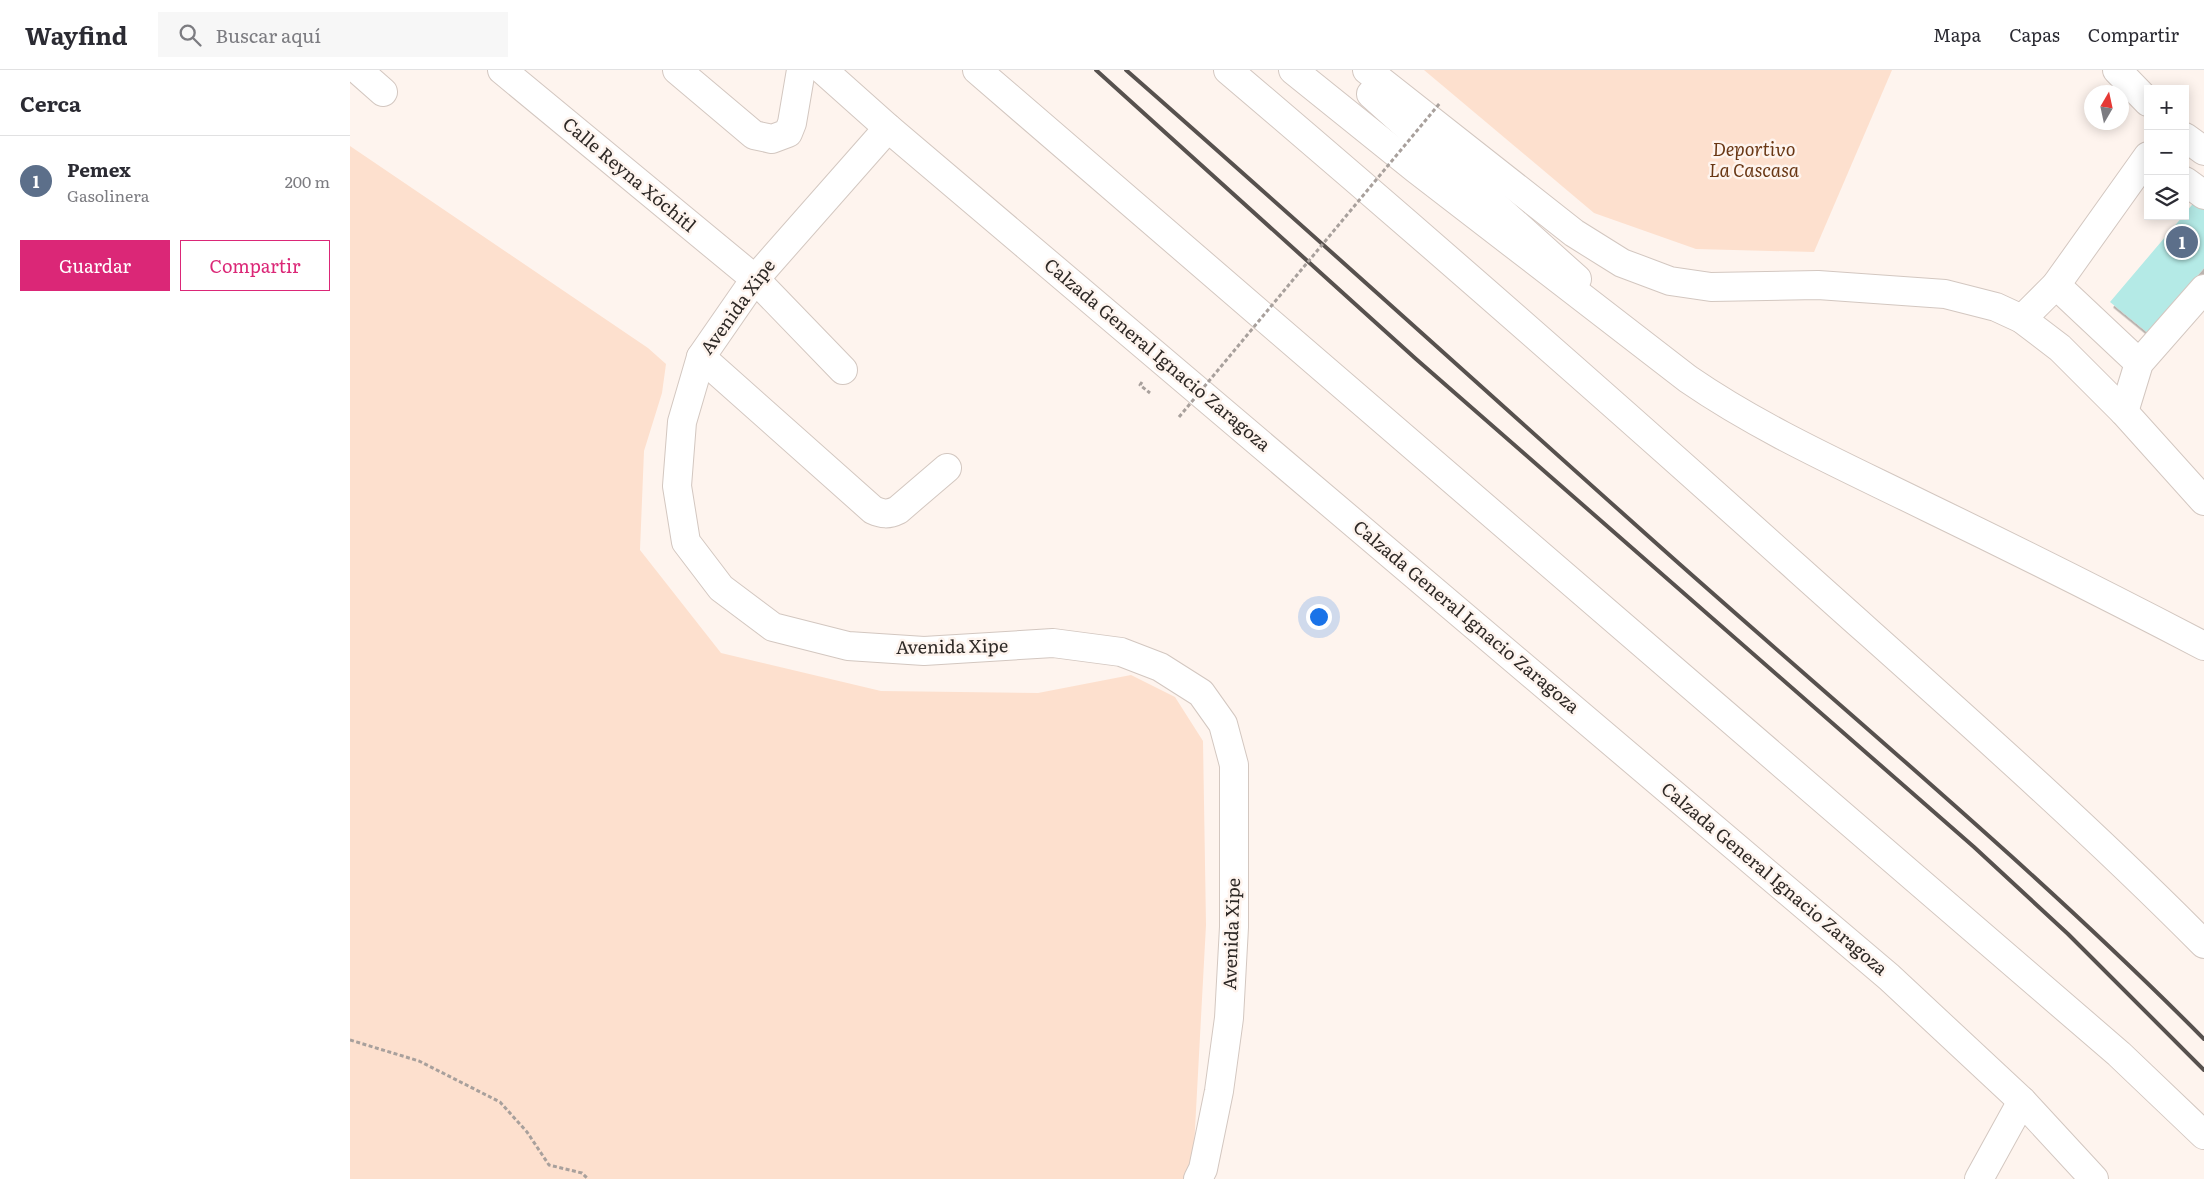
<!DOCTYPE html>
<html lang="es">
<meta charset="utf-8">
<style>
:root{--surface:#fff;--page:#f7f7f7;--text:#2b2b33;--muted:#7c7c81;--line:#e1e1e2;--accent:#db2777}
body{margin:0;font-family:Literata,serif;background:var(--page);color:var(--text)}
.controls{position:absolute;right:15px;top:15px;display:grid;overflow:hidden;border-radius:0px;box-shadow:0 2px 12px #0003}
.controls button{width:45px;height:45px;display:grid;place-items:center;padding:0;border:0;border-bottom:1px solid var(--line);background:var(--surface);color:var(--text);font:25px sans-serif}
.compass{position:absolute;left:1734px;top:15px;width:45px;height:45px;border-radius:50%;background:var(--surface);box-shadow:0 2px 12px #0003;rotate:9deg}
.you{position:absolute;left:968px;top:546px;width:18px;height:18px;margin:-12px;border:4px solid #fff;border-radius:50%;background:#1a73e8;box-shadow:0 0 0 8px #1a73e833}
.badge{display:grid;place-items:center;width:32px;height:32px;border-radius:50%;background:var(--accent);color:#fff;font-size:16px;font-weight:700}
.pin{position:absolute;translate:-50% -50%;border:2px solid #fff;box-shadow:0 1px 5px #0006}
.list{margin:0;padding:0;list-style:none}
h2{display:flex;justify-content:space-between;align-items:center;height:65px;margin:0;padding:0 20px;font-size:21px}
h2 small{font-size:16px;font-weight:400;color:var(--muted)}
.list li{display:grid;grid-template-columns:32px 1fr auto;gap:15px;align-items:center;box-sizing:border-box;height:90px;padding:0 20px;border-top:1px solid var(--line)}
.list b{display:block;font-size:19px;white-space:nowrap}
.list p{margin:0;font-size:16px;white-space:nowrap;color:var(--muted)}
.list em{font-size:16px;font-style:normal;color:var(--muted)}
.actions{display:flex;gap:10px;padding:15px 20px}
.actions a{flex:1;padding:11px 0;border:1px solid var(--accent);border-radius:0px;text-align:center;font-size:18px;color:var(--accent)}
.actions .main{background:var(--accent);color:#fff}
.icon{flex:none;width:28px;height:28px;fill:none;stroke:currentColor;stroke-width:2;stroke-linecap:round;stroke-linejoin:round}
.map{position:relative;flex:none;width:1854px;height:1109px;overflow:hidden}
header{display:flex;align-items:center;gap:30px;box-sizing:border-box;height:70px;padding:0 25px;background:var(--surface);border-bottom:1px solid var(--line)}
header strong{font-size:24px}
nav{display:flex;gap:28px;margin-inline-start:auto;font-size:18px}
.search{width:350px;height:45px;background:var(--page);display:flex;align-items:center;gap:12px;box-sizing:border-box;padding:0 18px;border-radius:0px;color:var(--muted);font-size:19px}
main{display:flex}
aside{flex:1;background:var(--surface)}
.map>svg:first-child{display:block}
.green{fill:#fde0ce}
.building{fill:#b4eae6;filter:url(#shadow)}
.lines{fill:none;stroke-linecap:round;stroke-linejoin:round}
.minor-casing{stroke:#d3c7c0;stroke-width:30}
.major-casing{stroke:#d3c7c0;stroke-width:30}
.highway-casing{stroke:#d3c7c0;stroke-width:30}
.path{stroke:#a8a09c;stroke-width:3;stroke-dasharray:4 2.5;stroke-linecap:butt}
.minor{stroke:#fff;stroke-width:28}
.major{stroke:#fff;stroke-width:28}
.highway{stroke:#fff;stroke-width:28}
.rail{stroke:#57514e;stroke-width:4}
.path-bridge{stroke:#a8a09c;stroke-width:3;stroke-dasharray:4 2.5;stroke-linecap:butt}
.labels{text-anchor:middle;stroke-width:5;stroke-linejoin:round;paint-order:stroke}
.park-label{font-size:18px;font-style:italic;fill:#693714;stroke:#fef4ee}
.street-label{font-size:18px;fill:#2e2926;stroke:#fef4ee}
</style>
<header>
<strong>Wayfind</strong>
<div class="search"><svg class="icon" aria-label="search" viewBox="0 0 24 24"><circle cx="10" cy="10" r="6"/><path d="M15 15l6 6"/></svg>Buscar aquí</div>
<nav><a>Mapa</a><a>Capas</a><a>Compartir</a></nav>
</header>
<main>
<aside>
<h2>Cerca<small></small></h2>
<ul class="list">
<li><span class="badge" style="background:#5c6f8a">1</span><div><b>Pemex</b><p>Gasolinera</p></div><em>200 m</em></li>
</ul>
<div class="actions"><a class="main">Guardar</a><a>Compartir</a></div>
</aside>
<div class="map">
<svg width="1854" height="1109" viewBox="0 0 1854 1109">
<defs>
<filter id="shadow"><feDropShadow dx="3" dy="5.5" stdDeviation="0" flood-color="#0004"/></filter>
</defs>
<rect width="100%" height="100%" fill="#fef4ee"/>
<g class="green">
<polygon points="1074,0 1542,0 1464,182 1346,179 1244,143"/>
<polygon points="0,76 298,278 316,294 312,323 294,381 290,480 371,583 531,621 688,623 781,605 825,627 853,671 856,855 843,1096 836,1109 0,1109"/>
</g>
<polygon class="building" points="1847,129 1854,135 1854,198 1798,263 1760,232 1833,146 1835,146 1835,143"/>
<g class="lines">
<g class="minor-casing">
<g id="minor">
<polyline points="8,0 33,22"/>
<polyline points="152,0 405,209 493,300"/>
<polyline points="327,0 404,65 422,69 438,63 442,53 451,0"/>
<polyline points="1767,0 1798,32"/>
<polyline points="538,58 405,209 351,287 332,352 327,416 336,472 371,518 423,557 498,576 574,581 703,573 771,582 810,597 851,623 873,654 884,695 884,857 879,948 869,1021 853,1099 848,1109"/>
<polyline points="1835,67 1854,81"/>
<polyline points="1835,111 1854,125"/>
<polyline points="1706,215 1789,293"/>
<polyline points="1672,249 1706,215 1798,86"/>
<path d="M351 287 523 440C532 444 538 445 548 440L597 398"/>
<polyline points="1774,342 1789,293 1854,219"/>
<polyline points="1629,1109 1672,1031"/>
</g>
</g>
<g class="major-casing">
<g id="major">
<polyline points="473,0 538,58 1539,907 1672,1031 1744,1109"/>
<polyline points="1017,0 1224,163 1272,193 1320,211 1361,217 1468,215 1595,224 1646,237 1672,249 1710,278 1774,342 1854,431"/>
<polyline points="1021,24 1227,209"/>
</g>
</g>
<g class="highway-casing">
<g id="highway">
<polyline points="627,0 1769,984 1854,1065"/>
<path d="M878 0C1071 164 1260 330 1448 499 1585 622 1724 743 1854 874"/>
<path d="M943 0 1066 99 1338 309C1412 360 1496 397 1577 437 1670 482 1762 528 1854 576"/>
</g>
</g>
<g class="path">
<polyline points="792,312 790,315 800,323"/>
<polyline points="0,970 69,991 150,1032 177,1062 199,1095 232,1103 238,1109"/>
</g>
<use href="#minor" class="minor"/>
<use href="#major" class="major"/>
<use href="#highway" class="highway"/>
<g class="rail">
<polyline points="746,0 1066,289 1624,777 1718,864 1854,1000"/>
<path d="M776 0C961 162 1142 327 1325 490 1503 648 1686 800 1854 969"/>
</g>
<polyline class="path-bridge" points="829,347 1090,33"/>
</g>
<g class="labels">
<g class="park-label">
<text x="1404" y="86">Deportivo<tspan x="1404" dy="21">La Cascasa</tspan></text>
</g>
<g class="street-label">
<text transform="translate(279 105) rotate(40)" y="6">Calle Reyna Xóchitl</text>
<text transform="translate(388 237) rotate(-54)" y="6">Avenida Xipe</text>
<text transform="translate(807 285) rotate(40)" y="6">Calzada General Ignacio Zaragoza</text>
<text transform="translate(1116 547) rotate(40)" y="6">Calzada General Ignacio Zaragoza</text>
<text transform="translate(602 577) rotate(-1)" y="6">Avenida Xipe</text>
<text transform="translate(1424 809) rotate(40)" y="6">Calzada General Ignacio Zaragoza</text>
<text transform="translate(882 864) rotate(-88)" y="6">Avenida Xipe</text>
</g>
</g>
</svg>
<div class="controls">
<button>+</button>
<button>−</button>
<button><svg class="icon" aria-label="layers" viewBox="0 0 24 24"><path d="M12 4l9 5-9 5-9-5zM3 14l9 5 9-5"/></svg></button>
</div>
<svg class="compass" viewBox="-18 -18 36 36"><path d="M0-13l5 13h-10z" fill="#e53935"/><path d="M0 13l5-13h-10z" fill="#7c7c81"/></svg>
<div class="you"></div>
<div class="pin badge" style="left:1832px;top:172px;background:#5c6f8a">1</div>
</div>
</main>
